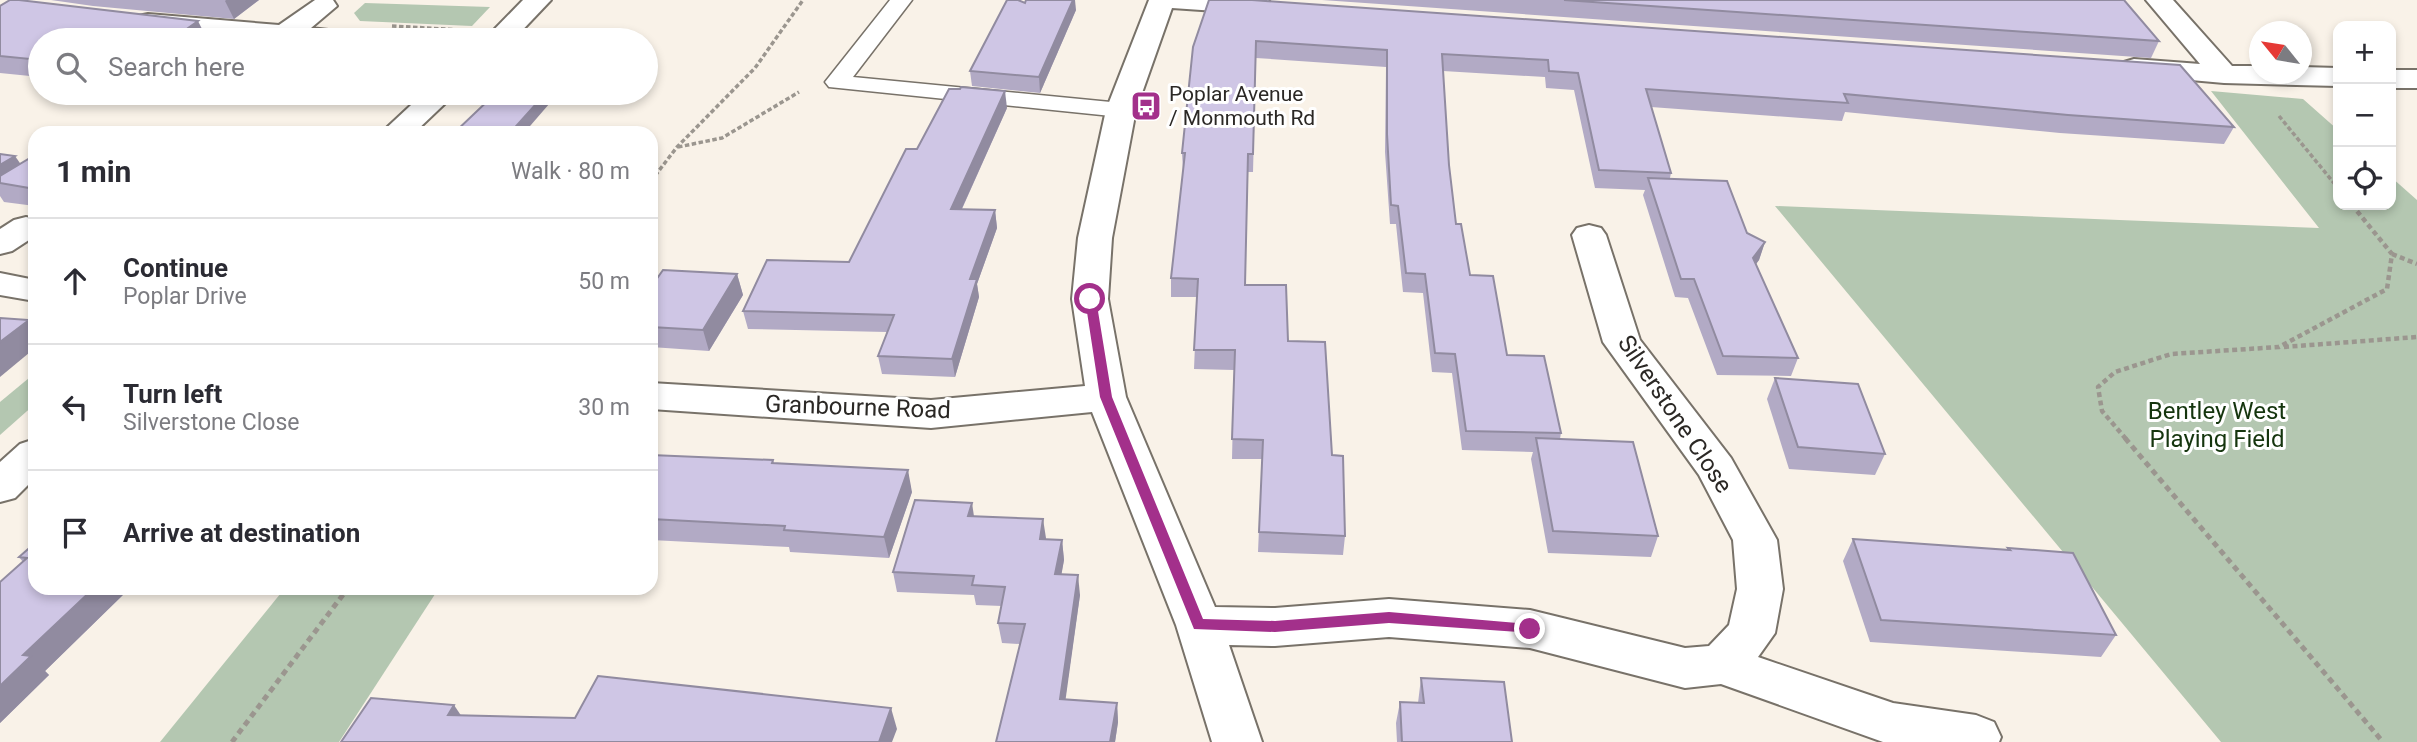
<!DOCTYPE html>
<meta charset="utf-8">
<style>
:root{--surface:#fff;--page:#f2f2f3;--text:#2b2b33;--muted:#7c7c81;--line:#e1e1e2}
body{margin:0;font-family:Roboto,sans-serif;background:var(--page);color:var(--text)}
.controls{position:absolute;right:21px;top:21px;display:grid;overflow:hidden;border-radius:14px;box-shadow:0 4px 10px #0003}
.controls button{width:63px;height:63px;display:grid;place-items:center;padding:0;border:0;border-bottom:2px solid var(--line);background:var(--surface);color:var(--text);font:35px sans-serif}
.compass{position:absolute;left:2249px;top:21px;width:63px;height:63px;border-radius:50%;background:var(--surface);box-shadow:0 4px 10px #0003;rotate:300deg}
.stop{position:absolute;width:21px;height:21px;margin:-16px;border:5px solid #a3308b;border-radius:50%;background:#fff}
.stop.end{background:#a3308b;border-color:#fff;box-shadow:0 2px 7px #0008}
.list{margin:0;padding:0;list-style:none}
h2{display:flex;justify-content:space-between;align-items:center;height:91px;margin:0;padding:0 28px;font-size:30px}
h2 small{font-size:23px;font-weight:400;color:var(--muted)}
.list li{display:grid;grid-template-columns:46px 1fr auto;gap:21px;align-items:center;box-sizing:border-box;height:126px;padding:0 28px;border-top:2px solid var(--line)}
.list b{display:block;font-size:26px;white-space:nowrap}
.list p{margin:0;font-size:23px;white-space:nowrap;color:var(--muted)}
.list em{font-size:23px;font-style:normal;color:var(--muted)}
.icon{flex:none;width:38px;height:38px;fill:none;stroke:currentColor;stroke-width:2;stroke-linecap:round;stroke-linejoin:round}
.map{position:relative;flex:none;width:2417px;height:742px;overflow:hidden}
.search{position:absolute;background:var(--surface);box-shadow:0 4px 10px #0003;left:28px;top:28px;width:630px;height:77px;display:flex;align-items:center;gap:18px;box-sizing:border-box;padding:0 24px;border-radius:38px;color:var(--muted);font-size:26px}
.panel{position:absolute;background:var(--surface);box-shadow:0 4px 10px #0003;left:28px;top:126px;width:630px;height:469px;border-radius:21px}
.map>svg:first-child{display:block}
.green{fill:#b4c7b1}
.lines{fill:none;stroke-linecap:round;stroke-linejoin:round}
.lane-casing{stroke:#787269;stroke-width:3}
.street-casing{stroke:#787269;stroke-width:4}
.path-far2{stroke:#9b968f;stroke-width:3.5;stroke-dasharray:4.5 2.5;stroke-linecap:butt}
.path-far1{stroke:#9b968f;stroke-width:4.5;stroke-dasharray:5 3.5;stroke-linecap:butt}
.path{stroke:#9b968f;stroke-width:5;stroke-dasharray:6 4.5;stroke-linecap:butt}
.lane{fill:#fff;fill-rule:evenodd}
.street{fill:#fff;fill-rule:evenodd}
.wall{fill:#b2aac5}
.shaded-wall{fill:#918ba0}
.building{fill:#cfc6e5;stroke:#918ba0;stroke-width:2}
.route{fill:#a3308b}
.labels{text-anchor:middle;stroke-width:6;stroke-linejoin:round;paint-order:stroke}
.far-poi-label{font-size:21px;fill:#2b2825;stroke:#fff;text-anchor:start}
.street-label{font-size:24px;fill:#2b2825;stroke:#fff}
.park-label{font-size:24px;fill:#15350e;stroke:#fff}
</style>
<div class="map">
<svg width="2417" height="742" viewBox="0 0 2417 742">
<rect width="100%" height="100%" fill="#f9f2e8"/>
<g class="green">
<polygon points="365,3 490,7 472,26 360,21 354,13"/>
<polygon points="2211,91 2303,99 2338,130 2338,205 2391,205 2391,177 2417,200 2417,742 2221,742 1775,206 2319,228"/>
<polygon points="35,373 35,404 0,435 0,402"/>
<polygon points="285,588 439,588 339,742 160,742"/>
</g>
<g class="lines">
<g class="lane-casing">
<polygon id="lane" points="890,0 912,0 853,77 1121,103 1130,105 1133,110 1130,115 1121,117 829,87 825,82 829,77"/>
</g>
<g class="street-casing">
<g id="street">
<polygon points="315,0 333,0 337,6 311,28 363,34 367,40 263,40 148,30 138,28 135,22 138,16 148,14 279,25"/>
<polygon points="523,0 551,0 513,40 484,40"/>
<polygon points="1149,0 1268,0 1273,6 1269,12 1260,14 1172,8 1136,110 1112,238 1108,299 1126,397 1215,607 1275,608 1389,599 1530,610 1685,648 1709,646 1729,625 1737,589 1733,540 1699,475 1603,342 1572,235 1577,228 1589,225 1601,228 1606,235 1640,340 1731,458 1777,540 1783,589 1775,633 1758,657 1893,703 1976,715 1994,722 2001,737 1999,742 1883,742 1721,684 1685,688 1530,648 1389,637 1275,646 1229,645 1262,742 1212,742 1176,625 1092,412 931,428 651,409 651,383 931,400 1085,386 1072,299 1078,238 1106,110"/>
<polygon points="2146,0 2173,0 2232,66 2260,66 2260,74 2302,74 2302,67 2338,68 2338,86 2224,83 2124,74 2120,68 2124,62 2134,59 2200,64"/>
<rect x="2391" y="70" width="26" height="18"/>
<polygon points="424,93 456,93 414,133 381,133"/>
<polygon points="26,217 35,219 35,236 12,251 0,254 0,229 14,220"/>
<polygon points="0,273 35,280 35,298 29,300 0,295"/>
<polygon points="35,439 35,478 15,498 0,502 0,462 20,444"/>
</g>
</g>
<g class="path-far2">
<polyline points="392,26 461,30"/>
<polyline points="2279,116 2338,188"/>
<polyline points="678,147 722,138 799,92"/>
<polyline points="651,181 677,147 755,68 803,0"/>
</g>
<g class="path-far1">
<polyline points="2392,254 2417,264"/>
<polyline points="2284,347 2417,337"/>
<polyline points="2126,439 2102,411 2098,387 2115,372 2171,354 2279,347 2387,289 2392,254 2352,205"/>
</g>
<g class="path">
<polyline points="2125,438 2383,742"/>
<polyline points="232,742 348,588"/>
</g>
<use href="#lane" class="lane"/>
<use href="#street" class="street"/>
</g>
<g class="wall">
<polygon points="51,0 259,0 234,19 93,6"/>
<polygon points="1209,0 2234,127 2224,144 2060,133 1845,112 1842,121 1651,107 1671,173 1670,178 1747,233 1765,242 1759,260 1756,264 1798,358 1791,376 1717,375 1688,298 1675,297 1643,195 1645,190 1595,188 1574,90 1546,88 1545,77 1443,71 1449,165 1456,224 1470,275 1507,355 1561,433 1560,439 1658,536 1651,557 1548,553 1531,459 1533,452 1462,450 1452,373 1432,372 1423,293 1403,292 1396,224 1390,224 1385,152 1386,67 1256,58 1253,172 1248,172 1245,285 1288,341 1332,455 1345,536 1343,555 1258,552 1262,459 1232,459 1234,370 1194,369 1197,297 1171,297 1171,278 1183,170 1182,153"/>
<polygon points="1322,0 2124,0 2159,41 2151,58"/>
<polygon points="1025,3 1076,10 1040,93 972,86 970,71"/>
<polygon points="0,6 207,39 206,40 40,40 40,77 0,73"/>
<polygon points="1007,108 962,209 995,210 997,228 977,284 979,297 955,377 882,374 878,356 887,332 748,329 743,311 849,262"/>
<polygon points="0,154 21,164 35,155 35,206 4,202 0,196"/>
<polygon points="737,274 743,295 709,351 651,347 651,287"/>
<polygon points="1775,378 1885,454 1875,475 1789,469 1767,399"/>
<polygon points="651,455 773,460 774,463 912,492 889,558 790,552 789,547 651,540"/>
<polygon points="974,517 1046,539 1062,540 1064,560 1061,575 1080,595 1065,699 1117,703 1118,722 1115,742 996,742 1020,644 1002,643 998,623 1002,606 976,605 974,595 897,592 893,572"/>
<polygon points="1853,539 2007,550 2008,548 2116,635 2101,657 1870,642 1843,561"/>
<polygon points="35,543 35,588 155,588 149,594 127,591 45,671 49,675 0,723 23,562 19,557"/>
<polygon points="1421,678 1512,742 1397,742 1396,723 1400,702 1418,703"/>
</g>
<g class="shaded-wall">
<polygon points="226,0 259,0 234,19 225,1"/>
<polygon points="1073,0 1075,0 1076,10 1040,93 1039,77"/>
<polygon points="198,21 207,39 206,40 171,40"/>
<polygon points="1005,91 1007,108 954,226 951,209"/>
<polygon points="546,93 555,93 556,96 524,133 510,133"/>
<polygon points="15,156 29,176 0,183 0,165"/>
<polygon points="995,210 997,228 977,284 979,297 955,377 952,359 970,279"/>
<polygon points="1765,242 1759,260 1747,276 1753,258"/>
<polygon points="737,274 743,295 709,351 703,330"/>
<polygon points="29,320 35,328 35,348 0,377 0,342"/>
<polygon points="908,470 912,492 889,558 884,537"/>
<polygon points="972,503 975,523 968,516"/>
<polygon points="1043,519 1046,538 1043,559 1040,539"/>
<polygon points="1062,540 1064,560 1058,594 1055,574"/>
<polygon points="1078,575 1080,595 1063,718 1060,699"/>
<polygon points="94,588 124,588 127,591 45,671 49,675 0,723 0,686 23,655"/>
<polygon points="144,588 155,588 149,594"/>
<polygon points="1117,703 1118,722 1115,742 1110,742"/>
<polygon points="454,705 468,726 448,715"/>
<polygon points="891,708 897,729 892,742 879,742"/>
</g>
<g class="building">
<polygon points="10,0 19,0 198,21 171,40 40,40 40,60 0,56 0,6"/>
<polygon points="1007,0 1018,0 1025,3 1026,0 1073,0 1039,77 970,71"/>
<polygon points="1209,0 1252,0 2180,65 2234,127 2068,115 1844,94 1848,103 1646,89 1671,173 1599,170 1578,73 1549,71 1548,60 1442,54 1449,165 1456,224 1461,224 1470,275 1493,276 1507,355 1544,356 1561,433 1466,431 1455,354 1435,353 1425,274 1406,273 1398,206 1391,205 1387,134 1387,50 1256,41 1253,154 1248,154 1245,285 1286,285 1288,341 1325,342 1332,455 1343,456 1345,536 1259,532 1263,440 1232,439 1235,350 1194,350 1198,279 1171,278 1185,153 1182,153 1193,47"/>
<polygon points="1564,0 2124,0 2159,41"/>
<polygon points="961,87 1005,91 951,209 995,210 970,279 977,279 952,359 878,356 894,315 743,311 767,260 849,262 906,149 917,149 949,89 960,89"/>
<polygon points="496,93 546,93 510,133 454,133"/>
<polygon points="0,154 15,156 0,165"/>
<polygon points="35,155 35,189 0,183 0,176"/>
<polygon points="1648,178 1727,181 1747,233 1765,242 1753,258 1798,358 1723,356 1694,279 1681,279"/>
<polygon points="663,270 737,274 703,330 651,327 651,287"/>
<polygon points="0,318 29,320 0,342"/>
<polygon points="1775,378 1858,384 1885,454 1798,447"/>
<polygon points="1536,438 1633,442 1658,536 1553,531"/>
<polygon points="651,455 773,460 772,463 908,470 884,537 784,530 785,526 651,519"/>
<polygon points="915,500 972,503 968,516 1043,519 1040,539 1062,540 1055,574 1078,575 1060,699 1117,703 1110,742 996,742 1025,624 998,623 1005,587 972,585 974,576 893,572"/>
<polygon points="1853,539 2010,550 2008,548 2073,553 2116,635 1881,620"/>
<polygon points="35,543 35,588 94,588 23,655 31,656 0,686 0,582 27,558 19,557"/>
<polygon points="598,676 891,708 879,742 341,742 371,698 454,705 448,715 575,718"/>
<polygon points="1421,678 1504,682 1512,742 1402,742 1400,702 1424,703"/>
</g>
<polygon class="route" points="1090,295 1096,299 1112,397 1203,619 1275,621 1389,612 1530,624 1535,625 1535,633 1389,623 1275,632 1194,629 1100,397 1085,299"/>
<defs>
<g id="bus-square" transform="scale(1.575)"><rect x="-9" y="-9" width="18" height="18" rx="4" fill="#a3308b" stroke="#fff"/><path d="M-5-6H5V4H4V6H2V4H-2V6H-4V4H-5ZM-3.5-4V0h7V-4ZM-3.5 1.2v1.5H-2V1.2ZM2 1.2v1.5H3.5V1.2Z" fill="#fff"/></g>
</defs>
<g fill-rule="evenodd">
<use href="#bus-square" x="1146" y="106"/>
</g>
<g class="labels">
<g class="far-poi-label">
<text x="1169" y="101">Poplar Avenue<tspan x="1169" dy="24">/ Monmouth Rd</tspan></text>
</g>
<g class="street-label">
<text transform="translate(858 407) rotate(2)" y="8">Granbourne Road</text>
<text transform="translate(1675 414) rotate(56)" y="8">Silverstone Close</text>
</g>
<g class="park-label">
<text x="2217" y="419">Bentley West<tspan x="2217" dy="28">Playing Field</tspan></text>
</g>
</g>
</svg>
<div class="controls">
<button>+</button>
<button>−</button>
<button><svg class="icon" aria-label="locate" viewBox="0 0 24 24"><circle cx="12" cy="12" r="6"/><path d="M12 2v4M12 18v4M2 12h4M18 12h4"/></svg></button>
</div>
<svg class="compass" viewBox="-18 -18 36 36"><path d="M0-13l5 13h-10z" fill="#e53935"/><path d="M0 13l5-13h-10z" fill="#7c7c81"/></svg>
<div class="stop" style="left:1090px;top:299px"></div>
<div class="stop end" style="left:1530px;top:629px"></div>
<div class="search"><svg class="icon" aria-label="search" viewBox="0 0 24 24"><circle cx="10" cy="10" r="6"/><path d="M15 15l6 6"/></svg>Search here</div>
<section class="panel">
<h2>1 min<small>Walk · 80 m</small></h2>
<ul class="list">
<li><svg class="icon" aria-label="ahead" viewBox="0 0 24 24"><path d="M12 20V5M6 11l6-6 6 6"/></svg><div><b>Continue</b><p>Poplar Drive</p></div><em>50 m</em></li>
<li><svg class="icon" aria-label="left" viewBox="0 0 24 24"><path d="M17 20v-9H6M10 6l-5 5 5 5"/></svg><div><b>Turn left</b><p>Silverstone Close</p></div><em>30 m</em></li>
<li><svg class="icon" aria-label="arrive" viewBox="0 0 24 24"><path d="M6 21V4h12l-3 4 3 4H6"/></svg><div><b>Arrive at destination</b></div></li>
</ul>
</section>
</div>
